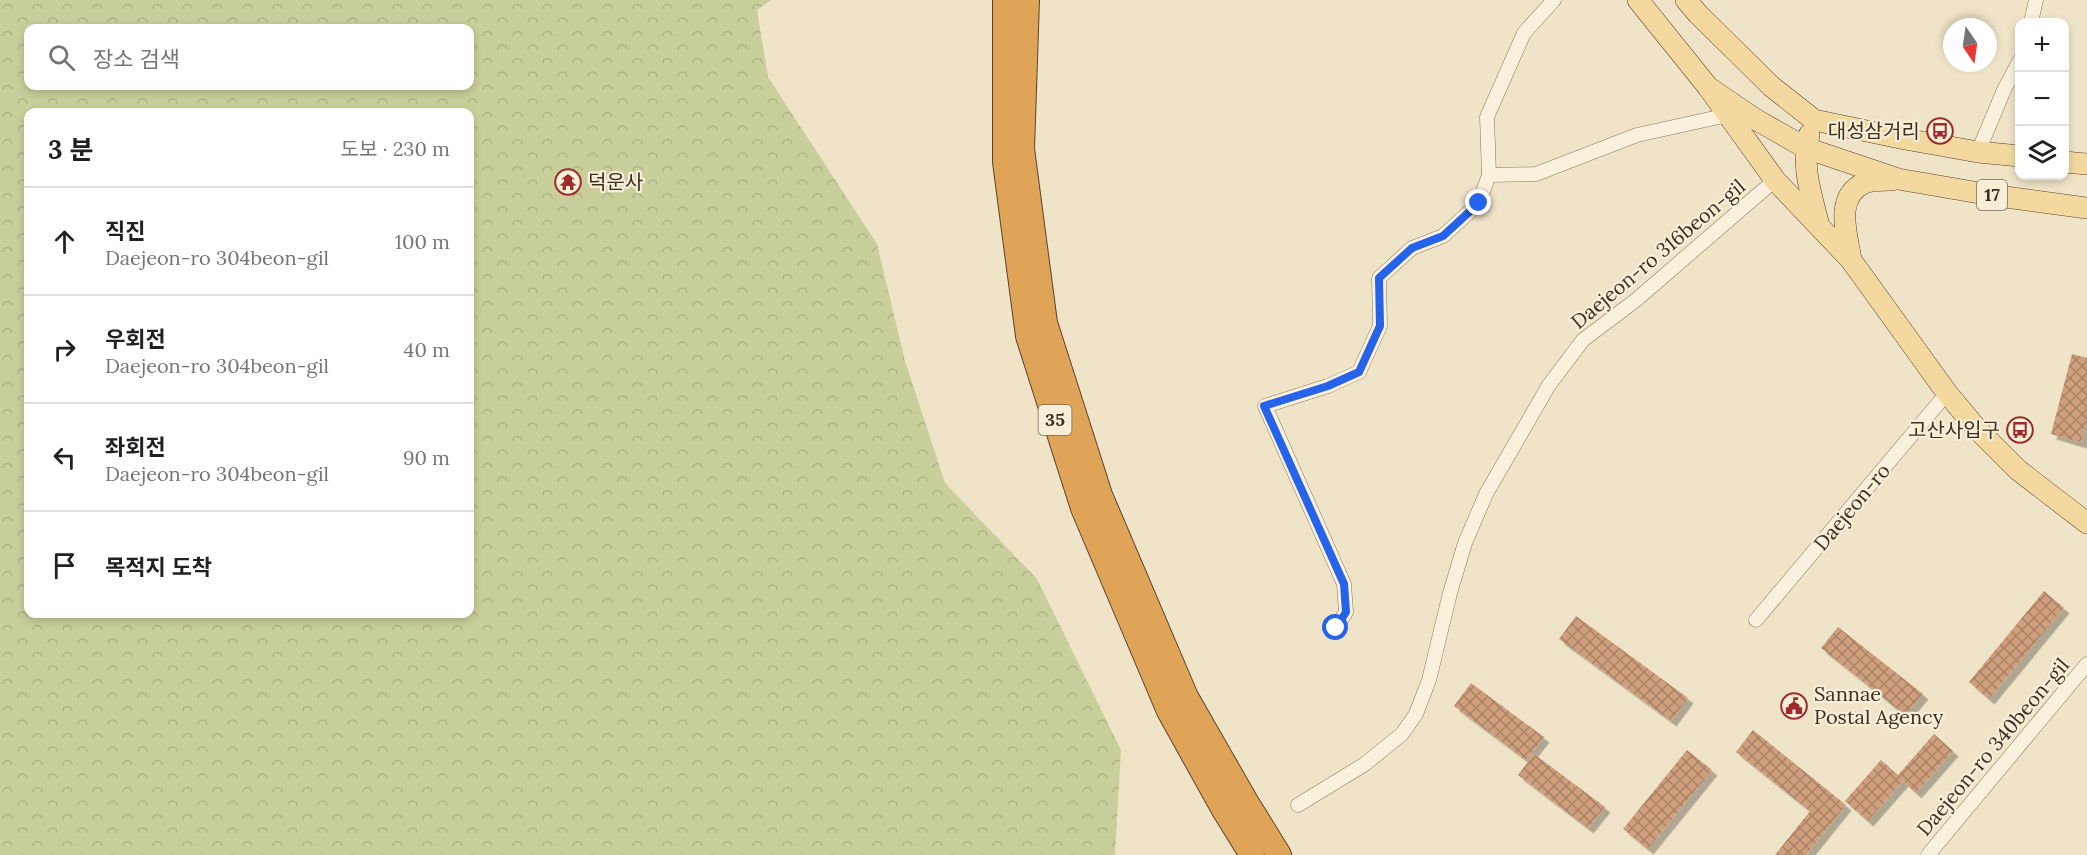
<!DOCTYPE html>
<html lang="ko">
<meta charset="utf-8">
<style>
:root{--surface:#fff;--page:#f2f2f2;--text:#202124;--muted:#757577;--line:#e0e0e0}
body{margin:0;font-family:Lora,"Noto Sans KR",serif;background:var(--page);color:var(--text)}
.controls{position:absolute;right:18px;top:18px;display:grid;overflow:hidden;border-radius:12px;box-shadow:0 3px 9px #0003}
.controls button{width:54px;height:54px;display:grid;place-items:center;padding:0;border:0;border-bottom:2px solid var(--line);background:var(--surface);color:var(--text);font:30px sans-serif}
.compass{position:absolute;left:1943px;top:18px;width:54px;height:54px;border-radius:50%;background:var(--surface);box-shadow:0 3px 9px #0003;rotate:167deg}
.stop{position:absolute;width:18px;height:18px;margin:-14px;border:4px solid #2563eb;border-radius:50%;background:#fff}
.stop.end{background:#2563eb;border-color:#fff;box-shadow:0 2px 6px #0008}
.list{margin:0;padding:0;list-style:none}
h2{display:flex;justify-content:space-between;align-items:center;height:78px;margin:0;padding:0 24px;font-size:26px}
h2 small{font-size:20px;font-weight:400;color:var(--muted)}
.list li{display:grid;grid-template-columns:39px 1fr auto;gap:18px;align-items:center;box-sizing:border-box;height:108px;padding:0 24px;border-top:2px solid var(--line)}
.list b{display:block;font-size:22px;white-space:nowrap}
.list p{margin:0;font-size:20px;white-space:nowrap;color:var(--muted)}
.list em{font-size:20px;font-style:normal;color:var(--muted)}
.icon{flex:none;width:33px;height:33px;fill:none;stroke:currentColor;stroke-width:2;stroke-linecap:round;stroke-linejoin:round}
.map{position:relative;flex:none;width:2087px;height:855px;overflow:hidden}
.search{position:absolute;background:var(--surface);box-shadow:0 3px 9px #0003;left:24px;top:24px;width:450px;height:66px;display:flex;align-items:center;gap:15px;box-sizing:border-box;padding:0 21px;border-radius:12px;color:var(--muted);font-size:22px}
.panel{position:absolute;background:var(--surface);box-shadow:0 3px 9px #0003;left:24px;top:108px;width:450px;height:510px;border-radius:12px}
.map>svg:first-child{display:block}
.forest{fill:url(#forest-crowns);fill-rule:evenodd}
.building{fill:url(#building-cross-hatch);filter:url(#shadow)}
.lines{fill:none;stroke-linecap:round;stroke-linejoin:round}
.minor-casing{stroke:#8d765c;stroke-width:15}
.primary-casing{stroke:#5b4430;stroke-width:22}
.motorway-casing{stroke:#5b4430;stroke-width:26}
.minor{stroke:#faf1dc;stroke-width:14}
.primary{stroke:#f3d9a0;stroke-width:21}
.motorway{stroke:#e0a458;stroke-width:24}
.route{stroke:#2563eb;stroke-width:8}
.labels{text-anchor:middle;stroke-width:4.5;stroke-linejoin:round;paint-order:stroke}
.shield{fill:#f7eed8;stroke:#756857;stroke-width:1.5}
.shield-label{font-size:18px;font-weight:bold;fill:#3d2e20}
.poi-label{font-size:20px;fill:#3d2e20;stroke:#f7eed8;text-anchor:end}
.street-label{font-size:20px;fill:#3d2e20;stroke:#f7eed8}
</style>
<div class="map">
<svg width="2087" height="855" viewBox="0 0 2087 855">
<defs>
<pattern id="forest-crowns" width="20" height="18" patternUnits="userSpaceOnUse" patternTransform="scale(1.5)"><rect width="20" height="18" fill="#c9cf9b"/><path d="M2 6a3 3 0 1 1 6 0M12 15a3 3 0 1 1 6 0" fill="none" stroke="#aeb285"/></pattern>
<pattern id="building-cross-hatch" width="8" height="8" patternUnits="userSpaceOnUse" patternTransform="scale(1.5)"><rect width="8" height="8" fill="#cf9f7d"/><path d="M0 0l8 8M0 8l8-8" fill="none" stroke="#a98266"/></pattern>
<filter id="shadow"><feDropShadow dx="5.5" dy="5.5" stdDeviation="0" flood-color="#0004"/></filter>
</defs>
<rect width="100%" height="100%" fill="#f0e4c8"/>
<path class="forest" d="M0 0H771L757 10 768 77 877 244 905 361 945 483 1037 579 1121 750 1115 855H0ZM28 28H470V86H28ZM28 112H470V614H28Z"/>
<g class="building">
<polygon points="2072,354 2087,358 2087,421 2081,443 2051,434"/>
<polygon points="2044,591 2064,608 1989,699 1969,682"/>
<polygon points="1576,616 1688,698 1671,721 1559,639"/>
<polygon points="1838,627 1923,694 1905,715 1821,648"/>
<polygon points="1471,683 1544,737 1526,760 1454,706"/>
<polygon points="1753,730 1846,805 1806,855 1775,855 1810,811 1736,752"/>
<polygon points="1934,734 1953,751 1916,793 1903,781 1868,821 1845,801 1881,760 1898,775"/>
<polygon points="1687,750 1712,770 1648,849 1623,829"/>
<polygon points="1534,754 1605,807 1588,828 1518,775"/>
</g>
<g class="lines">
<g class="minor-casing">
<g id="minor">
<polyline points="2031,22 2036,0"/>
<polyline points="1978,152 2004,90 2020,60"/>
<polyline points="1489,175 1536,174 1637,135 1728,115"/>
<polyline points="1756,620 1947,393"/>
<polyline points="1336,628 1346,612 1344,584 1265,406 1328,386 1359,372 1380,326 1379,278 1412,248 1443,236 1479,203 1489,175 1487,117 1524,33 1554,0"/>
<polyline points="1298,805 1365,764 1402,734 1416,714 1429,680 1450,593 1465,543 1486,494 1549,385 1583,340 1636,300 1775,180"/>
<polyline points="1928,855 2087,664"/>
</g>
</g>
<g class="primary-casing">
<g id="primary">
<polyline points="1638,0 1708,87 1755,119 1806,148 1898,179 1991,195 2087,208"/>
<polyline points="1686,0 1698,14 1771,86 1814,120 1905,139 1978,152 2020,156"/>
<polyline points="1708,87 1775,180 1851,260 1947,393 1978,430 2018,470 2087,523"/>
<path d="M1809 135C1801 164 1811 194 1818 222"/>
<polyline points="2064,162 2087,164"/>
<path d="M1851 260C1847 234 1834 197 1864 183 1871 180 1883 180 1892 180"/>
</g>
</g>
<g class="motorway-casing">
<g id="motorway">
<polyline points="1005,0 1005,162 1028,336 1083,508 1169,711 1224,810 1252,855"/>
<polyline points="1027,0 1022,149 1045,323 1100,495 1186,697 1245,800 1279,855"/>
</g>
</g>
<use href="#minor" class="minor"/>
<use href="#primary" class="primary"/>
<use href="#motorway" class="motorway"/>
</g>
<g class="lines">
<polyline class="route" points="1336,628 1346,612 1344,584 1264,406 1328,386 1359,372 1380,326 1379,278 1412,248 1443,236 1479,203"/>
</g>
<defs>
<g id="bus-ring" transform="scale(1.35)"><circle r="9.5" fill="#f7eed8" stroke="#9e2a2b" stroke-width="1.5"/><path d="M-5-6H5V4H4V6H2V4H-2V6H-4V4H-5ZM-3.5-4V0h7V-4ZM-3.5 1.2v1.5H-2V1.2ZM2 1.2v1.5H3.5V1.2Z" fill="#9e2a2b"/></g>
<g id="temple-ring" transform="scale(1.35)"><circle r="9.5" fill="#f7eed8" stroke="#9e2a2b" stroke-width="1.5"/><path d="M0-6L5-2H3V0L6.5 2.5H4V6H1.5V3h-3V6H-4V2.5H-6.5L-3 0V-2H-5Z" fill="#9e2a2b"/></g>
<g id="civic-ring" transform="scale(1.35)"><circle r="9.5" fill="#f7eed8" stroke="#9e2a2b" stroke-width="1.5"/><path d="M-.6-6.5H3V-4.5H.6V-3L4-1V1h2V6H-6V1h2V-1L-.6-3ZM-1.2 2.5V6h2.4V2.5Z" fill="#9e2a2b"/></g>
</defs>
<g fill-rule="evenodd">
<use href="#bus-ring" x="1940" y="131"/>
<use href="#temple-ring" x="568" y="182"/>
<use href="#bus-ring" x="2020" y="430"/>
<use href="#civic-ring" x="1794" y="706"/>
</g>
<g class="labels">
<g class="shield">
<rect x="1977" y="180" width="30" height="30" rx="4.5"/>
<rect x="1038.5" y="405" width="33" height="30" rx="4.5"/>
</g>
<g class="shield-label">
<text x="1992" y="201">17</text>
<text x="1055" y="426">35</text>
</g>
<g class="poi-label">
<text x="1920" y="138">대성삼거리</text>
<text x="588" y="189" text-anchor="start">덕운사</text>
<text x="2000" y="437">고산사입구</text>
<text x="1814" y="701" text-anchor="start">Sannae<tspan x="1814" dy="23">Postal Agency</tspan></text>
</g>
<g class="street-label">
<text transform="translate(1658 254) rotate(-40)" y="7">Daejeon-ro 316beon-gil</text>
<text transform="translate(1852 507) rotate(-50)" y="7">Daejeon-ro</text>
<text transform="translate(1993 747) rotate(-50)" y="7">Daejeon-ro 340beon-gil</text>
</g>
</g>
</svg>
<div class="controls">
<button>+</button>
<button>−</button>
<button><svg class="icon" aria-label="layers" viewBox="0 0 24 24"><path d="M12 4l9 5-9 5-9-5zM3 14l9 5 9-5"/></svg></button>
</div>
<svg class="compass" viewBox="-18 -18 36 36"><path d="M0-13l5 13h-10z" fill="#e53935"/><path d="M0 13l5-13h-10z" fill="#757577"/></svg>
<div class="stop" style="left:1336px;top:628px"></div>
<div class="stop end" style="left:1479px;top:203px"></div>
<div class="search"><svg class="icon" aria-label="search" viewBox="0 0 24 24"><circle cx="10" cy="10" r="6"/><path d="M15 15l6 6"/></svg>장소 검색</div>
<section class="panel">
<h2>3 분<small>도보 · 230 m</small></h2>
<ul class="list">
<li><svg class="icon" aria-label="ahead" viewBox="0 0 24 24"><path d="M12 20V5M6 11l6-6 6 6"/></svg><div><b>직진</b><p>Daejeon-ro 304beon-gil</p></div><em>100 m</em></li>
<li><svg class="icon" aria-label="right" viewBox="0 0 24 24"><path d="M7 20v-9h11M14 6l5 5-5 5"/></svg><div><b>우회전</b><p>Daejeon-ro 304beon-gil</p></div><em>40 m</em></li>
<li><svg class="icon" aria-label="left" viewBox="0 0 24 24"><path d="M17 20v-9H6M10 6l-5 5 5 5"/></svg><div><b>좌회전</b><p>Daejeon-ro 304beon-gil</p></div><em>90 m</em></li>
<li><svg class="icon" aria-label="arrive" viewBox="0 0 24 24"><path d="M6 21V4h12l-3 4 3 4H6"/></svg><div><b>목적지 도착</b></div></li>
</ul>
</section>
</div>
